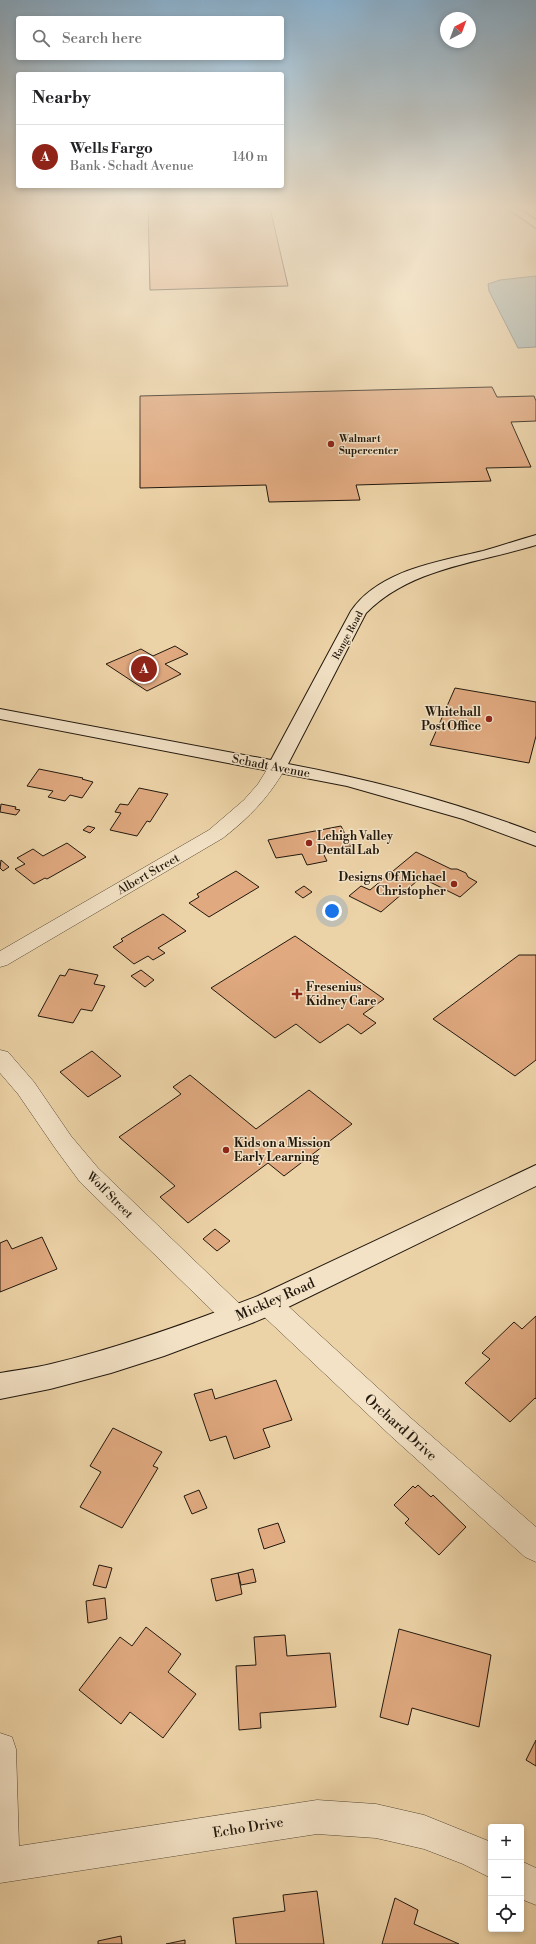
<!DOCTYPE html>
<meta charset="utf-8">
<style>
:root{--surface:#fff;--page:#f2f2f2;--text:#202124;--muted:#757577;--line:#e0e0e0;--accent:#8f2418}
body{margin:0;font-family:"Libre Bodoni",serif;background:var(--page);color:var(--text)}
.controls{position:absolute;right:12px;bottom:12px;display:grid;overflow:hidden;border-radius:4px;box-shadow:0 2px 6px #0003}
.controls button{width:36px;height:36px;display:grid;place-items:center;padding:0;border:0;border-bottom:1px solid var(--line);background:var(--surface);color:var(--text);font:20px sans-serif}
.compass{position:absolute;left:440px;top:12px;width:36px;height:36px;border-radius:50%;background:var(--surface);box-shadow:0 2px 6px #0003;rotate:41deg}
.you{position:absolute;left:332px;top:911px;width:14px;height:14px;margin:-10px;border:3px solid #fff;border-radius:50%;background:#1a73e8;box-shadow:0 0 0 6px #1a73e833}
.badge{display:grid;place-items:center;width:26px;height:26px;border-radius:50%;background:var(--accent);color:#fff;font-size:13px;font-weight:700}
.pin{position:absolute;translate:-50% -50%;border:2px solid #fff;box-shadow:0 1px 4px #0006}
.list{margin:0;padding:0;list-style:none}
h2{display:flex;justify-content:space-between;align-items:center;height:52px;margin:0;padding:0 16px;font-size:17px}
h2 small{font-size:13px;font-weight:400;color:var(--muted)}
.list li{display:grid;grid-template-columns:26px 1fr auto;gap:12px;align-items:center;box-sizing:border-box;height:64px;padding:0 16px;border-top:1px solid var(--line)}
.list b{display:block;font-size:15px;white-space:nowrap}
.list p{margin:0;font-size:13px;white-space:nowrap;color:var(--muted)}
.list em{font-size:13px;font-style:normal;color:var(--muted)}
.icon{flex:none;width:22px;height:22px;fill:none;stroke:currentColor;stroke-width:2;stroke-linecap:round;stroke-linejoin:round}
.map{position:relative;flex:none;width:536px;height:1944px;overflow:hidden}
.search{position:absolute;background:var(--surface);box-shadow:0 2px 6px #0003;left:16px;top:16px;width:268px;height:44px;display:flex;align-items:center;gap:10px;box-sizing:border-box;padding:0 14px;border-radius:4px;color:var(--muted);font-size:15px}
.panel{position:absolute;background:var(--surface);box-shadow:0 2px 6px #0003;left:16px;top:72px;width:268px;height:116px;border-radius:4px}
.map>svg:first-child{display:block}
.water{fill:#9fb4b4;stroke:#6d7671}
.building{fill:#e0a980;stroke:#22180d}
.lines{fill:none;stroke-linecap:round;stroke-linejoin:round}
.street-casing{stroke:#544734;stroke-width:1}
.secondary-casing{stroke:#22180d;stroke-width:2}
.street{fill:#f3e2c6;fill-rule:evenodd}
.secondary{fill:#f3e2c6;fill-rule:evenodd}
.poi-dot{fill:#8f2418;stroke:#f3e2c6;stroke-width:1.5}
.labels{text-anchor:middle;stroke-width:3;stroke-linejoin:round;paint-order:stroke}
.far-poi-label{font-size:10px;font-weight:bold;fill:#22180d;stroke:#f3e2c6;text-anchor:start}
.far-street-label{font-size:10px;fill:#22180d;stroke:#f3e2c6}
.poi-label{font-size:12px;font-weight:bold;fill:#22180d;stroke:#f3e2c6;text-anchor:start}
.street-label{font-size:12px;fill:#22180d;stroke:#f3e2c6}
.near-street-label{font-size:14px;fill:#22180d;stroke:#f3e2c6}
</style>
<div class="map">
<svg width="536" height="1944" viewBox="0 0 536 1944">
<rect width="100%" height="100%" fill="#ecd3a7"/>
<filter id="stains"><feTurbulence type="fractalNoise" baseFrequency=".005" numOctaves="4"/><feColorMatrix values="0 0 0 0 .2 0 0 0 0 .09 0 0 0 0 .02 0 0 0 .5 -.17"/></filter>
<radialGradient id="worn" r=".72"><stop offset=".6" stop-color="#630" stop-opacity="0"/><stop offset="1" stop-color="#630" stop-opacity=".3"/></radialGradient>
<polygon class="water" points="536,276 536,347 518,348 489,291 488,284 500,280"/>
<g class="building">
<polygon points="148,208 270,208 288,286 150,290"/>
<polygon points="492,387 497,397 534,396 536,401 536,421 511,422 531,467 486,468 491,481 356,485 360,500 269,502 266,485 140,488 140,396"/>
<polygon points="175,646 188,654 165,664 181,674 147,691 106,664 141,649 153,656"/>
<polygon points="455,688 536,702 536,736 529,763 430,745"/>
<polygon points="39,769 83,778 82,779 93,782 82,798 70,795 65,801 48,797 53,791 27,786"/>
<polygon points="139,788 168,794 150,822 147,821 137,836 110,830 121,813 115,812 120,804 128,805"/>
<polygon points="1,804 16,807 15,809 20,810 16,815 0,812"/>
<polygon points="88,826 95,828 90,833 83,830"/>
<polygon points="341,826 351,846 322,851 327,861 307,865 302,854 276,858 268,840"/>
<polygon points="67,843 86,857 47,879 45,878 34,884 15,869 25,864 17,858 33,849 43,856"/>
<polygon points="416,852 451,869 457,869 466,873 468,877 477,882 460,897 428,881 431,878 424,875 381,912 349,896 361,886 370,890"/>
<polygon points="1,860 9,867 3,871 0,868"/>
<polygon points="236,871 259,887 209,917 189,903 199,897 197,894"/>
<polygon points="304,886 312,892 303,898 295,892"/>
<polygon points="163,914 186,931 158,948 165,953 153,960 148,956 134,964 113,947 123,941 121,939"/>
<polygon points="295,936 384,999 363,1014 376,1023 361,1034 348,1024 320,1043 296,1024 275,1038 211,988"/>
<polygon points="519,955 536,955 536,1060 515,1076 433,1019"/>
<polygon points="69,969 98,975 94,984 105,986 92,1011 81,1009 73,1023 38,1016 60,975 65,976"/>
<polygon points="141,970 154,980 145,987 131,976"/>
<polygon points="92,1051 121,1076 88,1097 60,1072"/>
<polygon points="190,1075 256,1129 309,1090 352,1124 284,1176 268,1163 188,1223 160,1197 175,1186 119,1137 181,1094 173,1087"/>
<polygon points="215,1229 230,1241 217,1251 203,1239"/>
<polygon points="42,1237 57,1269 0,1292 0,1243 7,1240 12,1249"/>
<polygon points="536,1316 536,1399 535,1398 510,1422 465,1383 490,1359 482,1353 514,1322 522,1329"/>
<polygon points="276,1380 292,1420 263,1429 270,1447 234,1459 226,1436 210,1441 194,1394 212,1389 215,1399"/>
<polygon points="113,1428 162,1452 153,1466 158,1468 122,1528 80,1507 101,1472 90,1466"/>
<polygon points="418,1485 431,1497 433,1495 466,1527 439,1555 405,1523 409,1519 394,1505 413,1486 415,1488"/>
<polygon points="199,1490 207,1508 192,1514 184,1496"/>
<polygon points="278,1523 285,1542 264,1549 258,1529"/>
<polygon points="99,1565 112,1568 106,1588 93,1585"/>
<polygon points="253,1569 256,1582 241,1585 238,1573"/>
<polygon points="238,1573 242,1594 216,1601 211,1579"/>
<polygon points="105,1598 107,1619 88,1623 86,1601"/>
<polygon points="146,1627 181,1654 168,1672 196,1694 163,1738 130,1712 121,1724 79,1690 120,1637 132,1646"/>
<polygon points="399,1629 491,1655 479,1727 412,1708 408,1725 380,1717"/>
<polygon points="285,1635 287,1656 330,1653 336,1707 260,1713 261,1728 239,1730 236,1666 256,1665 254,1637"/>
<polygon points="536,1740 536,1766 526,1760"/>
<polygon points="317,1891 324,1944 236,1944 233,1918 285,1911 283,1895"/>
<polygon points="395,1898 418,1910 414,1924 459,1944 382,1944"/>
<polygon points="121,1936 122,1944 98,1944 98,1941"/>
<polygon points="185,1940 185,1944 166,1944"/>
</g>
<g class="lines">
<g class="street-casing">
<g id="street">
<path d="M277 762 283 763 286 767C270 796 249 818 223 838L7 965 0 967V951L209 830 244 800 258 784 271 763Z"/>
<polygon points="0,1050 8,1052 34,1082 71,1136 98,1168 245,1309 249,1317 245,1325 236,1328 227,1325 80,1182 55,1148 18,1094 0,1073"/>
<polygon points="268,1293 277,1296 412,1419 536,1527 536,1562 525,1557 392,1437 259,1312 255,1304 259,1296"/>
<polygon points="0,1733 12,1737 16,1749 19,1846 317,1800 376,1804 424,1815 491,1842 491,1878 463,1864 424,1849 376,1838 317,1834 0,1883"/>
<polygon points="521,1861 536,1868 536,1905 521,1899"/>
</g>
</g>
<g class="secondary-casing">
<g id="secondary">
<polygon points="507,208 518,208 536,220 536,228"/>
<path d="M536 535V545C478 563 410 568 366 613L288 764C373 780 455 802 536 833V846L463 819 347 786 0 719V709L271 760 351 611C379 570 438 562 483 551 501 546 518 540 536 535Z"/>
<path d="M536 1165V1186L278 1312 252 1323 164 1356 111 1373 50 1389 0 1399V1373C17 1370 34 1368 51 1364 122 1347 191 1322 258 1296Z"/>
</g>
</g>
<use href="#street" class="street"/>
<use href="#secondary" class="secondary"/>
</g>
<linearGradient id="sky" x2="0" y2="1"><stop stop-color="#8bb4d3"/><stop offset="0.43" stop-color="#f6ebd7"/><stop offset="1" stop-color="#f6ebd7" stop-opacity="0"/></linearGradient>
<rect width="536" height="480" fill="url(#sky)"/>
<g class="poi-dot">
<circle cx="331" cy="444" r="4"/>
<circle cx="489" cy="719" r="4"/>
<circle cx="309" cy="843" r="4"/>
<circle cx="454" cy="884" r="4"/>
<path d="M295 988h4v4h4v4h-4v4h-4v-4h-4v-4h4z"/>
<circle cx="226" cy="1150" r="4"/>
</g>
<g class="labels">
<g class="far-poi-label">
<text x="339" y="442">Walmart<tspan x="339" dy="12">Supercenter</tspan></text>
</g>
<g class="far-street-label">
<text transform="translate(347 635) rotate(-62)" y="4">Range Road</text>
</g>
<g class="poi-label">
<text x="481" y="716" text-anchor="end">Whitehall<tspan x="481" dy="14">Post Office</tspan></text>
<text x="317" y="840">Lehigh Valley<tspan x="317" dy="14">Dental Lab</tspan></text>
<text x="446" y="881" text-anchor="end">Designs Of Michael<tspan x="446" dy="14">Christopher</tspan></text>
<text x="306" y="991">Fresenius<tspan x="306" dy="14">Kidney Care</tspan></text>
<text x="234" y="1147">Kids on a Mission<tspan x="234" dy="14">Early Learning</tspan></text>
</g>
<g class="street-label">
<text transform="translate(271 766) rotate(11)" y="4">Schadt Avenue</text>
<text transform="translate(148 874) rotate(-30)" y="4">Albert Street</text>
<text transform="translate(110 1195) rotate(45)" y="4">Wolf Street</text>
</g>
<g class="near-street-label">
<text transform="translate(275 1299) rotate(-24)" y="5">Mickley Road</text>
<text transform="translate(401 1427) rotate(42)" y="5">Orchard Drive</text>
<text transform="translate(248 1827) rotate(-9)" y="5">Echo Drive</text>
</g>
</g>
<rect width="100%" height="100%" filter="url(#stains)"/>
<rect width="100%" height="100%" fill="url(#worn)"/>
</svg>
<div class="controls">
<button>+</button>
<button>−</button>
<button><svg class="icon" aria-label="locate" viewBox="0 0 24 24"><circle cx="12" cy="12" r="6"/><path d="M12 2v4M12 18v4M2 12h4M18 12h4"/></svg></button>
</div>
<svg class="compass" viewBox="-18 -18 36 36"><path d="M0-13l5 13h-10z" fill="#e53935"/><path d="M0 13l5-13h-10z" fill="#757577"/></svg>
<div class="you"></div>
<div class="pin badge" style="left:144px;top:669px">A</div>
<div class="search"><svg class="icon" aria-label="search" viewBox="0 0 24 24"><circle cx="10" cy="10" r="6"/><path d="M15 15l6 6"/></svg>Search here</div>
<section class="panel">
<h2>Nearby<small></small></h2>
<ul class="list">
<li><span class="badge">A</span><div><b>Wells Fargo</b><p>Bank · Schadt Avenue</p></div><em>140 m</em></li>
</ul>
</section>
</div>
